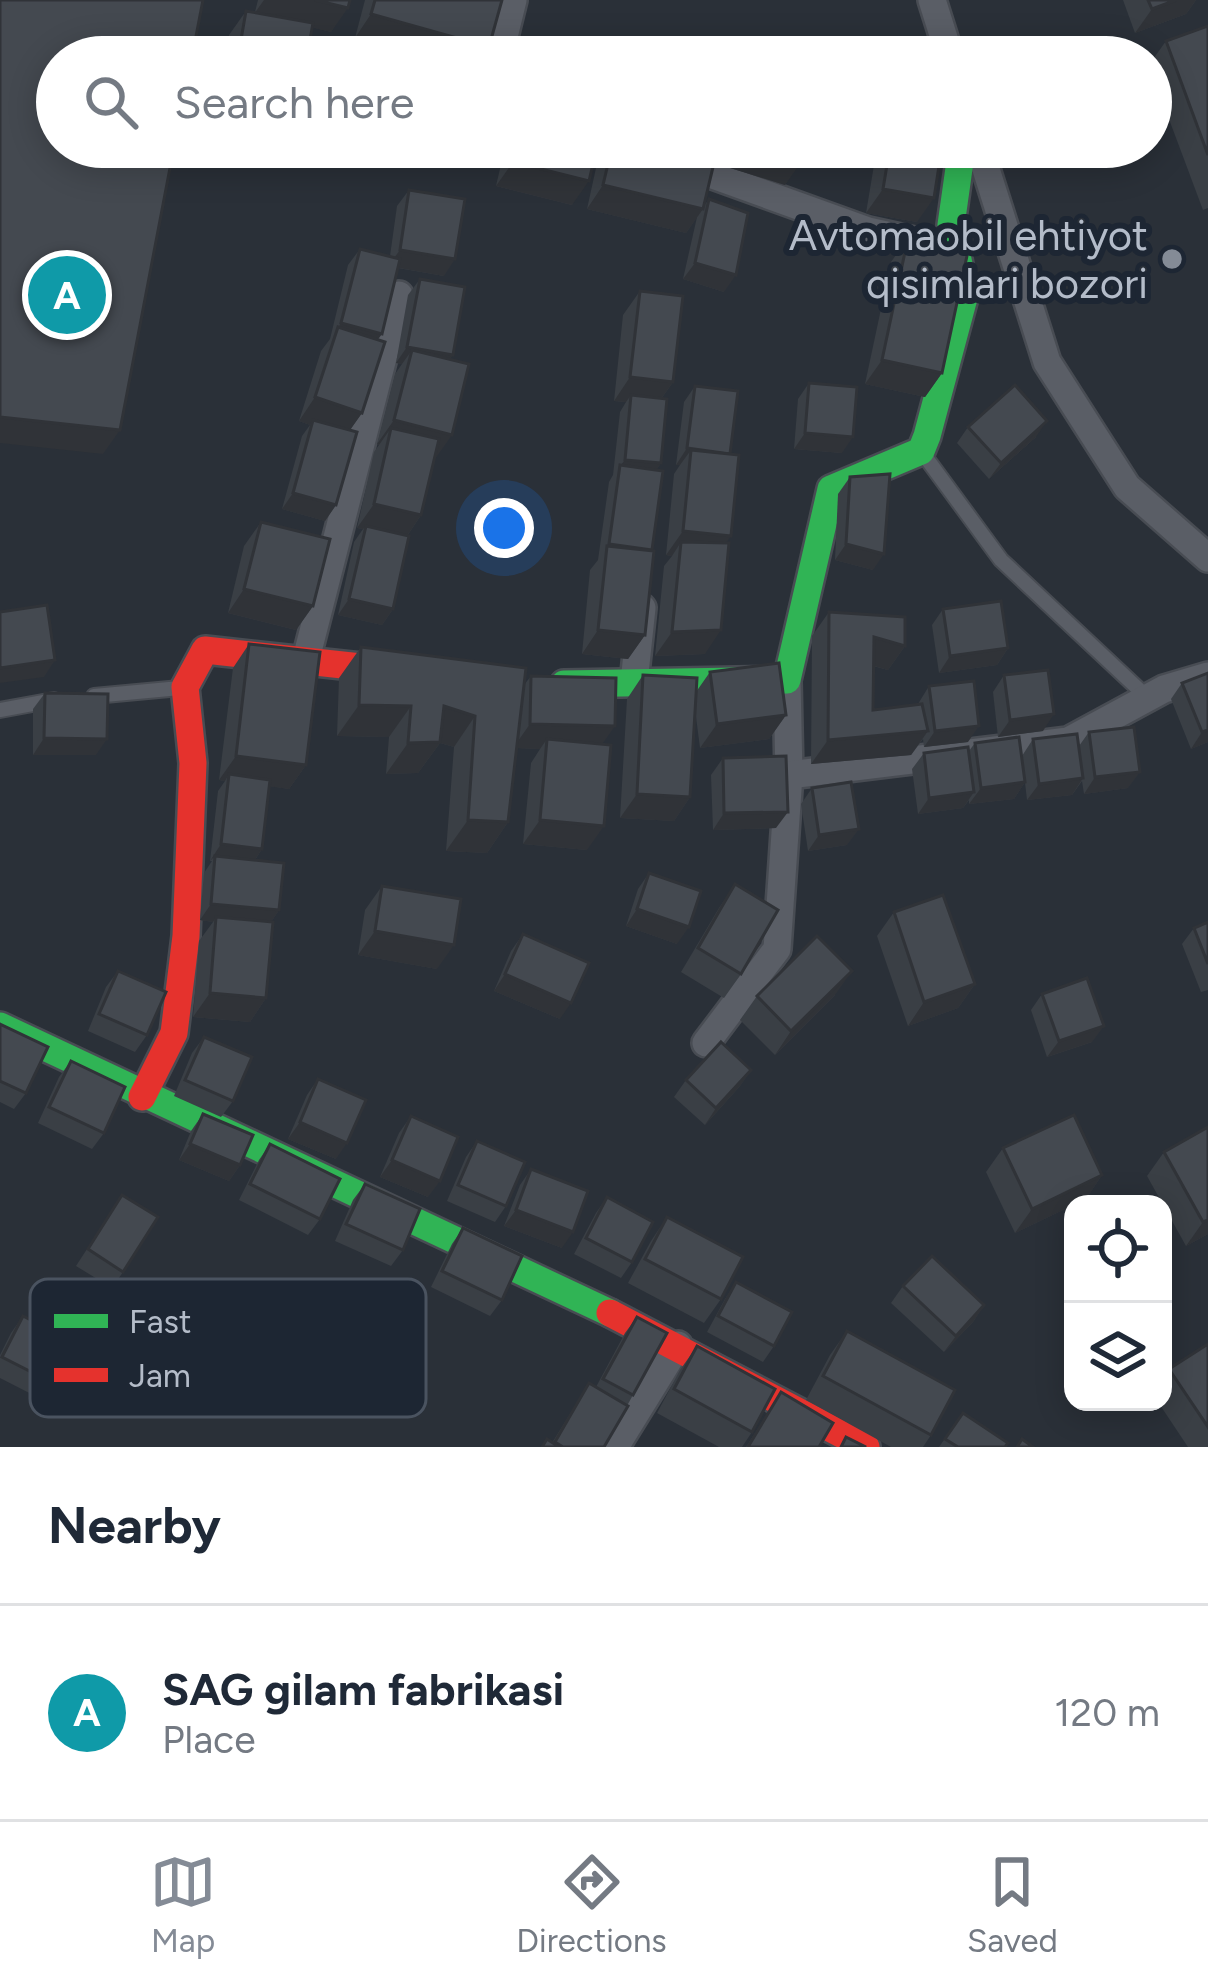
<!DOCTYPE html>
<style>
:root{--surface:#fff;--page:#f2f2f3;--text:#1f2937;--muted:#747a83;--line:#e0e1e3;--accent:#848b96}
body{margin:0;font-family:Figtree,sans-serif;background:var(--page);color:var(--text)}
.controls{position:absolute;right:36px;bottom:36px;display:grid;overflow:hidden;border-radius:24px;box-shadow:0 6px 30px #0003}
.controls button{width:108px;height:108px;display:grid;place-items:center;padding:0;border:0;border-bottom:3px solid var(--line);background:var(--surface);color:var(--text);font:60px sans-serif}
.you{position:absolute;left:504px;top:528px;width:42px;height:42px;margin:-30px;border:9px solid #fff;border-radius:50%;background:#1a73e8;box-shadow:0 0 0 18px #1a73e833}
.badge{display:grid;place-items:center;width:78px;height:78px;border-radius:50%;background:var(--accent);color:#fff;font-size:39px;font-weight:700}
.pin{position:absolute;translate:-50% -50%;border:6px solid #fff;box-shadow:0 3px 12px #0006}
.list{margin:0;padding:0;list-style:none}
h2{display:flex;justify-content:space-between;align-items:center;height:156px;margin:0;padding:0 48px;font-size:51px}
h2 small{font-size:39px;font-weight:400;color:var(--muted)}
.list li{display:grid;grid-template-columns:78px 1fr auto;gap:36px;align-items:center;box-sizing:border-box;height:216px;padding:0 48px;border-top:3px solid var(--line)}
.list b{display:block;font-size:45px;white-space:nowrap}
.list p{margin:0;font-size:39px;white-space:nowrap;color:var(--muted)}
.list em{font-size:39px;font-style:normal;color:var(--muted)}
.icon{flex:none;width:66px;height:66px;fill:none;stroke:currentColor;stroke-width:2;stroke-linecap:round;stroke-linejoin:round}
.map{position:relative;flex:none;width:1208px;height:1447px;overflow:hidden}
.search{position:absolute;background:var(--surface);box-shadow:0 6px 30px #0003;left:36px;right:36px;top:36px;height:132px;display:flex;align-items:center;gap:30px;box-sizing:border-box;padding:0 42px;border-radius:66px;color:var(--muted);font-size:45px}
.sheet{height:372px;background:var(--surface)}
nav{display:flex;justify-content:space-around;align-items:center;box-sizing:border-box;height:168px;border-top:3px solid var(--line);background:var(--surface);font-size:33px;color:var(--muted)}
nav a{display:grid;justify-items:center;gap:6px}
nav .on{color:var(--accent)}
.map>svg:first-child{display:block}
.lines{fill:none;stroke-linecap:round;stroke-linejoin:round}
.lane-casing{stroke:#484c53;stroke-width:18}
.street-casing{stroke:#484c53;stroke-width:32}
.fast-casing{stroke:#484c53;stroke-width:32}
.jam-casing{stroke:#484c53;stroke-width:32}
.lane{stroke:#5a5e66;stroke-width:14}
.street{stroke:#5a5e66;stroke-width:27}
.fast{stroke:#30b455;stroke-width:27}
.jam{stroke:#e5322d;stroke-width:27}
.wall{fill:#3a3f45}
.shaded-wall{fill:#303338}
.building{fill:#444950;stroke:#303338;stroke-width:3}
.poi-dot{fill:#848b96;stroke:#1d2633;stroke-width:4.5}
.labels{text-anchor:middle;stroke-width:12;stroke-linejoin:round;paint-order:stroke}
.poi-label{font-size:42px;fill:#b4bcc9;stroke:#1d2633;text-anchor:end}
.key{fill:#1d2633;stroke:#4a5360;stroke-width:3}
.key-label{font-size:33px;fill:#b4bcc9}
</style>
<div class="map">
<svg width="1208" height="1447" viewBox="0 0 1208 1447">
<rect width="100%" height="100%" fill="#2a3038"/>
<g class="lines">
<g class="lane-casing">
<g id="lane">
<polyline points="924,455 1001,560 1148,698"/>
<polyline points="94,696 180,688"/>
<polyline points="0,710 54,700"/>
</g>
</g>
<g class="street-casing">
<g id="street">
<polyline points="932,0 950,57"/>
<polyline points="499,57 513,0"/>
<polyline points="635,147 868,231 941,247"/>
<polyline points="979,147 1047,362 1127,487 1208,558"/>
<polyline points="305,663 399,295"/>
<polyline points="787,680 789,775"/>
<polyline points="634,682 642,608"/>
<polyline points="706,1043 777,949 789,775 1068,741 1164,689 1208,676"/>
<polyline points="615,1447 678,1345"/>
</g>
</g>
<g class="fast-casing">
<g id="fast">
<polyline points="564,684 787,680 831,489 921,451 927,436 965,294 951,225 962,147"/>
<polyline points="0,1026 610,1313"/>
</g>
</g>
<g class="jam-casing">
<g id="jam">
<polyline points="142,1097 174,1033 186,936 193,763 185,687 205,650 398,671"/>
<polyline points="610,1313 866,1447"/>
</g>
</g>
<use href="#lane" class="lane"/>
<use href="#street" class="street"/>
<use href="#fast" class="fast"/>
<use href="#jam" class="jam"/>
</g>
<g class="wall">
<polygon points="258,0 350,0 331,32 312,27 307,57 225,57 229,35 246,11 255,12"/>
<polygon points="365,0 502,0 489,47 482,57 422,57 355,38"/>
<polygon points="1123,0 1196,0 1186,14 1135,33"/>
<polygon points="1208,26 1208,208 1203,210 1151,71 1151,62 1166,41"/>
<polygon points="505,147 597,147 572,205 496,186"/>
<polygon points="610,147 627,147 703,207 709,199 724,292 683,279 697,217 686,233 587,209 596,168"/>
<polygon points="733,147 807,147 785,185 727,167"/>
<polygon points="877,147 942,147 917,222 866,213"/>
<polygon points="409,190 444,276 398,268 377,340 362,413 350,430 336,505 325,521 282,509 302,436 310,425 299,421 321,351 330,339 348,265 360,249 390,256 397,206"/>
<polygon points="908,238 942,373 925,397 865,384 891,262"/>
<polygon points="420,279 453,355 449,359 434,459 421,515 407,536 393,609 382,625 338,615 354,542 363,529 357,528 374,452 379,445 377,444 395,374 402,364 396,363 408,295"/>
<polygon points="640,291 673,382 661,399 661,463 656,470 645,635 628,659 582,654 590,570 598,560 609,482 613,475 620,412 626,402 614,401 623,315"/>
<polygon points="809,383 842,453 794,449 798,399"/>
<polygon points="695,386 730,454 726,543 705,654 655,656 664,566 672,556 666,555 674,474 680,465 676,465 684,402"/>
<polygon points="968,427 1036,437 989,479 957,443"/>
<polygon points="850,477 873,570 835,560 838,494"/>
<polygon points="261,522 313,606 296,630 228,613 244,546"/>
<polygon points="943,609 1008,648 997,665 939,673 932,625"/>
<polygon points="829,612 905,646 888,670 873,666 873,710 918,704 929,686 968,742 924,747 923,739 911,755 811,764 812,636"/>
<polygon points="249,644 306,765 289,789 270,786 262,849 255,860 279,910 271,922 266,998 250,1022 193,1017 199,941 213,922 200,920 204,873 212,861 210,861 218,791 225,781 219,780 233,668"/>
<polygon points="361,647 524,685 531,676 602,744 587,850 523,844 531,763 540,749 517,748 508,822 487,853 446,851 454,747 440,743 418,773 386,774 389,737 337,736 339,678"/>
<polygon points="710,672 786,715 769,739 700,748 695,709 690,797 674,821 620,818 627,699 643,675 696,692"/>
<polygon points="1208,673 1208,742 1191,749 1171,699 1182,683"/>
<polygon points="1004,675 1043,731 998,737 993,692"/>
<polygon points="45,693 96,755 33,755 33,709"/>
<polygon points="1089,732 1128,788 1084,794 1082,781 1072,795 1027,800 1022,756 1033,739 1079,746"/>
<polygon points="975,743 1025,782 1014,799 969,804 969,800 963,808 918,814 912,769 924,753 969,751"/>
<polygon points="723,758 776,828 713,830 711,775"/>
<polygon points="812,788 847,845 808,851 801,804"/>
<polygon points="649,873 677,944 626,926 638,889"/>
<polygon points="735,884 741,974 724,998 681,972 719,908"/>
<polygon points="382,886 437,969 358,955 365,910"/>
<polygon points="894,912 975,984 958,1008 908,1026 877,936"/>
<polygon points="1208,922 1208,990 1201,992 1182,944 1194,928"/>
<polygon points="523,934 560,1019 494,991 511,951"/>
<polygon points="118,971 147,1035 135,1052 88,1031 106,987"/>
<polygon points="1042,994 1092,1042 1047,1057 1031,1010"/>
<polygon points="835,995 775,1055 740,1020 757,996"/>
<polygon points="0,1024 26,1093 14,1109 0,1102"/>
<polygon points="204,1037 233,1101 221,1117 174,1096 192,1053"/>
<polygon points="71,1061 104,1133 92,1149 38,1123 59,1077"/>
<polygon points="751,1070 740,1086 705,1125 674,1097 686,1080"/>
<polygon points="318,1079 336,1159 288,1139 307,1095"/>
<polygon points="203,1114 240,1165 229,1181 179,1160 191,1131"/>
<polygon points="411,1116 428,1197 380,1177 399,1133"/>
<polygon points="1208,1127 1208,1234 1186,1246 1147,1176 1164,1152"/>
<polygon points="477,1141 506,1206 495,1222 447,1201 466,1157"/>
<polygon points="270,1144 320,1219 308,1235 239,1200 259,1160"/>
<polygon points="1003,1148 1102,1175 1086,1199 1015,1233 986,1172"/>
<polygon points="531,1169 562,1248 504,1226 520,1185"/>
<polygon points="365,1184 403,1250 391,1266 335,1241 353,1200"/>
<polygon points="122,1195 123,1272 112,1288 76,1266"/>
<polygon points="607,1197 632,1262 621,1278 574,1254 596,1213"/>
<polygon points="667,1217 721,1299 704,1323 628,1283 651,1241"/>
<polygon points="463,1228 502,1300 490,1316 431,1287 452,1244"/>
<polygon points="736,1282 774,1346 763,1362 707,1332 725,1299"/>
<polygon points="903,1286 984,1305 973,1322 944,1352 891,1303"/>
<polygon points="23,1316 57,1385 45,1401 0,1378 0,1355 11,1333"/>
<polygon points="637,1317 633,1395 604,1447 541,1447 552,1443 589,1383 596,1387 625,1333"/>
<polygon points="847,1331 931,1435 923,1447 891,1447 806,1400 830,1355"/>
<polygon points="1208,1344 1208,1447 1188,1447 1158,1402 1163,1402 1163,1378 1169,1369"/>
<polygon points="697,1346 752,1432 742,1447 719,1447 657,1413 680,1370"/>
<polygon points="781,1392 819,1447 746,1447"/>
<polygon points="963,1413 1005,1447 939,1447"/>
</g>
<g class="shaded-wall">
<polygon points="264,0 315,0 348,8 331,32 254,14"/>
<polygon points="1176,0 1196,0 1186,14 1135,33 1152,9"/>
<polygon points="371,14 489,47 482,57 422,57 355,38"/>
<polygon points="350,147 434,147 421,165"/>
<polygon points="675,147 724,147 715,160"/>
<polygon points="741,147 757,147 802,161 785,185 727,167"/>
<polygon points="513,162 589,181 572,205 496,186"/>
<polygon points="603,185 703,209 686,233 587,209"/>
<polygon points="883,189 934,198 917,222 866,213"/>
<polygon points="400,250 455,259 444,276 388,266"/>
<polygon points="695,263 736,275 724,292 683,279"/>
<polygon points="341,323 382,334 370,350 338,328"/>
<polygon points="407,347 453,355 441,371 412,350 402,364 396,363"/>
<polygon points="882,360 942,373 925,397 865,384"/>
<polygon points="630,377 673,382 656,406 631,395 626,402 614,401"/>
<polygon points="315,397 362,413 345,437 313,420 310,425 299,421"/>
<polygon points="0,417 120,430 103,454 0,443"/>
<polygon points="394,420 452,435 435,459 391,428 379,445 377,444"/>
<polygon points="1047,421 1036,437 989,479 1001,463"/>
<polygon points="805,433 853,437 842,453 794,449"/>
<polygon points="687,448 730,454 691,450 680,465 676,465"/>
<polygon points="625,460 661,463 650,480 620,466"/>
<polygon points="293,493 336,505 325,521 282,509"/>
<polygon points="374,504 421,515 405,539 366,526 363,529 357,528"/>
<polygon points="683,531 731,536 714,560 681,542 672,556 666,555"/>
<polygon points="846,544 884,554 873,570 835,560"/>
<polygon points="244,589 313,606 296,630 228,613"/>
<polygon points="349,599 393,609 382,625 338,615"/>
<polygon points="598,630 645,635 628,659 582,654"/>
<polygon points="721,630 705,654 655,656 672,632"/>
<polygon points="874,637 905,646 888,670 857,661"/>
<polygon points="1008,648 997,665 939,673 950,656"/>
<polygon points="55,660 44,677 0,683 0,668"/>
<polygon points="359,705 411,706 389,737 337,736"/>
<polygon points="444,706 475,716 454,747 440,743 418,773 386,774 408,743"/>
<polygon points="1054,714 1043,731 998,737 1010,720"/>
<polygon points="786,715 769,739 700,748 717,724"/>
<polygon points="530,724 615,726 598,750 547,739 540,749 513,748"/>
<polygon points="979,726 968,742 924,747 935,731"/>
<polygon points="1208,730 1208,742 1191,749 1202,732"/>
<polygon points="928,731 911,755 811,764 828,740"/>
<polygon points="44,738 107,739 96,755 33,755"/>
<polygon points="236,756 306,765 289,789 229,781 229,774 225,781 219,780"/>
<polygon points="1140,772 1128,788 1084,794 1095,777"/>
<polygon points="1083,778 1072,795 1027,800 1039,784"/>
<polygon points="1025,782 1014,799 969,804 981,788"/>
<polygon points="974,792 963,808 918,814 929,798"/>
<polygon points="637,794 690,797 674,821 620,818"/>
<polygon points="788,812 776,828 713,830 724,813"/>
<polygon points="468,820 508,822 487,853 446,851"/>
<polygon points="540,820 604,826 587,850 523,844"/>
<polygon points="859,829 847,845 808,851 819,835"/>
<polygon points="221,844 262,849 251,866 215,856 210,861"/>
<polygon points="211,904 279,910 268,927 216,917 213,922 200,920"/>
<polygon points="637,909 689,927 677,944 626,926"/>
<polygon points="375,931 454,945 437,969 358,955"/>
<polygon points="852,971 835,995 775,1055 791,1031"/>
<polygon points="505,974 571,1003 560,1019 494,991"/>
<polygon points="975,984 958,1008 908,1026 924,1002"/>
<polygon points="210,993 266,998 250,1022 193,1017"/>
<polygon points="1104,1026 1092,1042 1047,1057 1059,1041"/>
<polygon points="751,1070 740,1086 705,1125 716,1108"/>
<polygon points="300,1122 347,1143 336,1159 288,1139"/>
<polygon points="190,1144 240,1165 229,1181 179,1160"/>
<polygon points="392,1160 440,1181 428,1197 380,1177"/>
<polygon points="1102,1175 1086,1199 1015,1233 1032,1209"/>
<polygon points="516,1210 573,1232 562,1248 504,1226"/>
<polygon points="1208,1220 1208,1234 1186,1246 1203,1222"/>
<polygon points="984,1305 973,1322 944,1352 956,1336"/>
</g>
<g class="building">
<polygon points="0,0 203,0 192,57 57,57 57,147 174,147 120,430 0,417"/>
<polygon points="315,0 350,0 348,8"/>
<polygon points="375,0 502,0 489,47 371,14"/>
<polygon points="1148,0 1176,0 1152,9"/>
<polygon points="246,11 313,23 307,57 238,57"/>
<polygon points="1208,26 1208,155 1166,41"/>
<polygon points="379,49 409,57 377,57"/>
<polygon points="516,147 597,147 589,181 513,162"/>
<polygon points="612,147 627,147 713,167 703,209 603,185"/>
<polygon points="757,147 807,147 802,161"/>
<polygon points="890,147 942,147 934,198 883,189"/>
<polygon points="409,190 465,199 455,259 400,250"/>
<polygon points="709,199 748,213 736,275 695,263"/>
<polygon points="908,238 968,251 942,373 882,360"/>
<polygon points="360,249 400,259 382,334 341,323"/>
<polygon points="420,279 465,287 453,355 407,347"/>
<polygon points="640,291 683,296 673,382 630,377"/>
<polygon points="338,327 385,342 362,413 315,397"/>
<polygon points="412,350 469,364 452,435 394,420"/>
<polygon points="809,383 857,387 853,437 805,433"/>
<polygon points="1015,385 1047,421 1001,463 968,427"/>
<polygon points="695,386 738,391 730,454 687,448"/>
<polygon points="631,395 667,399 661,463 625,460"/>
<polygon points="313,420 357,432 336,505 293,493"/>
<polygon points="391,428 439,439 421,515 374,504"/>
<polygon points="691,450 739,455 731,536 683,531"/>
<polygon points="620,465 663,471 652,550 609,544"/>
<polygon points="890,474 884,554 846,544 850,477"/>
<polygon points="261,522 330,539 313,606 244,589"/>
<polygon points="366,526 409,536 393,609 349,599"/>
<polygon points="681,542 729,543 721,630 672,632"/>
<polygon points="607,546 654,551 645,635 598,630"/>
<polygon points="1001,601 1008,648 950,656 943,609"/>
<polygon points="47,605 55,660 0,668 0,612"/>
<polygon points="829,612 905,617 905,646 874,637 873,710 922,704 928,731 828,740"/>
<polygon points="249,644 320,652 306,765 236,756"/>
<polygon points="361,647 526,668 508,822 468,820 475,716 444,706 440,742 408,743 411,706 359,705"/>
<polygon points="779,663 786,715 717,724 710,672"/>
<polygon points="1048,670 1054,714 1010,720 1004,675"/>
<polygon points="1208,673 1208,730 1202,732 1182,683"/>
<polygon points="643,675 697,678 690,797 637,794"/>
<polygon points="531,676 616,678 615,726 530,724"/>
<polygon points="974,681 979,726 935,731 929,686"/>
<polygon points="45,693 108,694 107,739 44,738"/>
<polygon points="1134,727 1140,772 1095,777 1089,732"/>
<polygon points="1077,734 1083,778 1039,784 1033,739"/>
<polygon points="1019,737 1025,782 981,788 975,743"/>
<polygon points="547,739 611,745 604,826 540,820"/>
<polygon points="968,747 974,792 929,798 924,753"/>
<polygon points="786,756 788,812 724,813 723,758"/>
<polygon points="229,774 270,780 262,849 221,844"/>
<polygon points="851,782 859,829 819,835 812,788"/>
<polygon points="215,856 284,863 279,910 211,904"/>
<polygon points="649,873 701,891 689,927 637,909"/>
<polygon points="735,884 778,910 741,974 698,948"/>
<polygon points="382,886 461,899 454,945 375,931"/>
<polygon points="943,895 975,984 924,1002 894,912"/>
<polygon points="216,917 273,922 266,998 210,993"/>
<polygon points="1208,922 1208,964 1194,928"/>
<polygon points="523,934 589,963 571,1003 505,974"/>
<polygon points="817,936 852,971 791,1031 757,996"/>
<polygon points="118,971 166,992 147,1035 99,1014"/>
<polygon points="1087,978 1104,1026 1059,1041 1042,994"/>
<polygon points="0,1024 48,1047 26,1093 0,1081"/>
<polygon points="204,1037 252,1057 233,1101 185,1080"/>
<polygon points="721,1042 751,1070 716,1108 686,1080"/>
<polygon points="71,1061 125,1087 104,1133 49,1107"/>
<polygon points="318,1079 366,1100 347,1143 300,1122"/>
<polygon points="203,1114 253,1135 240,1165 190,1144"/>
<polygon points="1074,1115 1102,1175 1032,1209 1003,1148"/>
<polygon points="411,1116 458,1137 440,1181 392,1160"/>
<polygon points="1208,1127 1208,1220 1203,1222 1164,1152"/>
<polygon points="477,1141 525,1162 506,1206 458,1185"/>
<polygon points="270,1144 340,1179 320,1219 250,1184"/>
<polygon points="531,1169 588,1191 573,1232 516,1210"/>
<polygon points="365,1184 420,1209 403,1250 346,1224"/>
<polygon points="122,1195 158,1217 123,1272 88,1249"/>
<polygon points="607,1197 653,1222 632,1262 586,1238"/>
<polygon points="667,1217 743,1257 721,1299 645,1259"/>
<polygon points="463,1228 522,1256 502,1300 442,1271"/>
<polygon points="932,1256 984,1305 956,1336 903,1286"/>
<polygon points="736,1282 792,1312 774,1346 718,1316"/>
<polygon points="23,1316 77,1344 57,1385 2,1357"/>
<polygon points="637,1317 667,1333 633,1395 603,1379"/>
<polygon points="847,1331 955,1390 931,1435 823,1376"/>
<polygon points="1208,1344 1208,1427 1169,1369"/>
<polygon points="697,1346 775,1389 752,1432 674,1389"/>
<polygon points="589,1383 628,1406 604,1447 563,1447 555,1442"/>
<polygon points="781,1392 833,1423 819,1447 748,1447"/>
<polygon points="963,1413 1008,1443 1005,1447 958,1447 945,1439"/>
<polygon points="846,1437 866,1447 841,1447"/>
<polygon points="547,1439 559,1447 542,1447"/>
<polygon points="1022,1439 1033,1447 1017,1447"/>
</g>
<circle class="poi-dot" cx="1172" cy="259" r="12"/>
<g class="labels">
<g class="poi-label">
<text x="1148" y="250">Avtomaobil ehtiyot<tspan x="1148" dy="48">qisimlari bozori</tspan></text>
</g>
</g>
<rect x="30" y="1279" width="396" height="138" rx="18" class="key"/>
<rect x="54" y="1314" width="54" height="14" fill="#30b455"/>
<rect x="54" y="1368" width="54" height="14" fill="#e5322d"/>
<g class="key-label">
<text x="129" y="1333">Fast</text>
<text x="129" y="1387">Jam</text>
</g>
</svg>
<div class="controls">
<button><svg class="icon" aria-label="locate" viewBox="0 0 24 24"><circle cx="12" cy="12" r="6"/><path d="M12 2v4M12 18v4M2 12h4M18 12h4"/></svg></button>
<button><svg class="icon" aria-label="layers" viewBox="0 0 24 24"><path d="M12 4l9 5-9 5-9-5zM3 14l9 5 9-5"/></svg></button>
</div>
<div class="you"></div>
<div class="pin badge" style="left:67px;top:295px;background:#0f9aa8">A</div>
<div class="search"><svg class="icon" aria-label="search" viewBox="0 0 24 24"><circle cx="10" cy="10" r="6"/><path d="M15 15l6 6"/></svg>Search here</div>
</div>
<section class="sheet">
<h2>Nearby<small></small></h2>
<ul class="list">
<li><span class="badge" style="background:#0f9aa8">A</span><div><b>SAG gilam fabrikasi</b><p>Place</p></div><em>120 m</em></li>
</ul>
</section>
<nav>
<a class="on"><svg class="icon" aria-label="map" viewBox="0 0 24 24"><path d="M3 6l6-2 6 2 6-2v14l-6 2-6-2-6 2zM9 4v14M15 6v14"/></svg>Map</a>
<a><svg class="icon" aria-label="directions" viewBox="0 0 24 24"><path d="M12 3l9 9-9 9-9-9zM9 14v-3h6M13 9l2 2-2 2"/></svg>Directions</a>
<a><svg class="icon" aria-label="saved" viewBox="0 0 24 24"><path d="M7 4h10v16l-5-4-5 4z"/></svg>Saved</a>
</nav>
